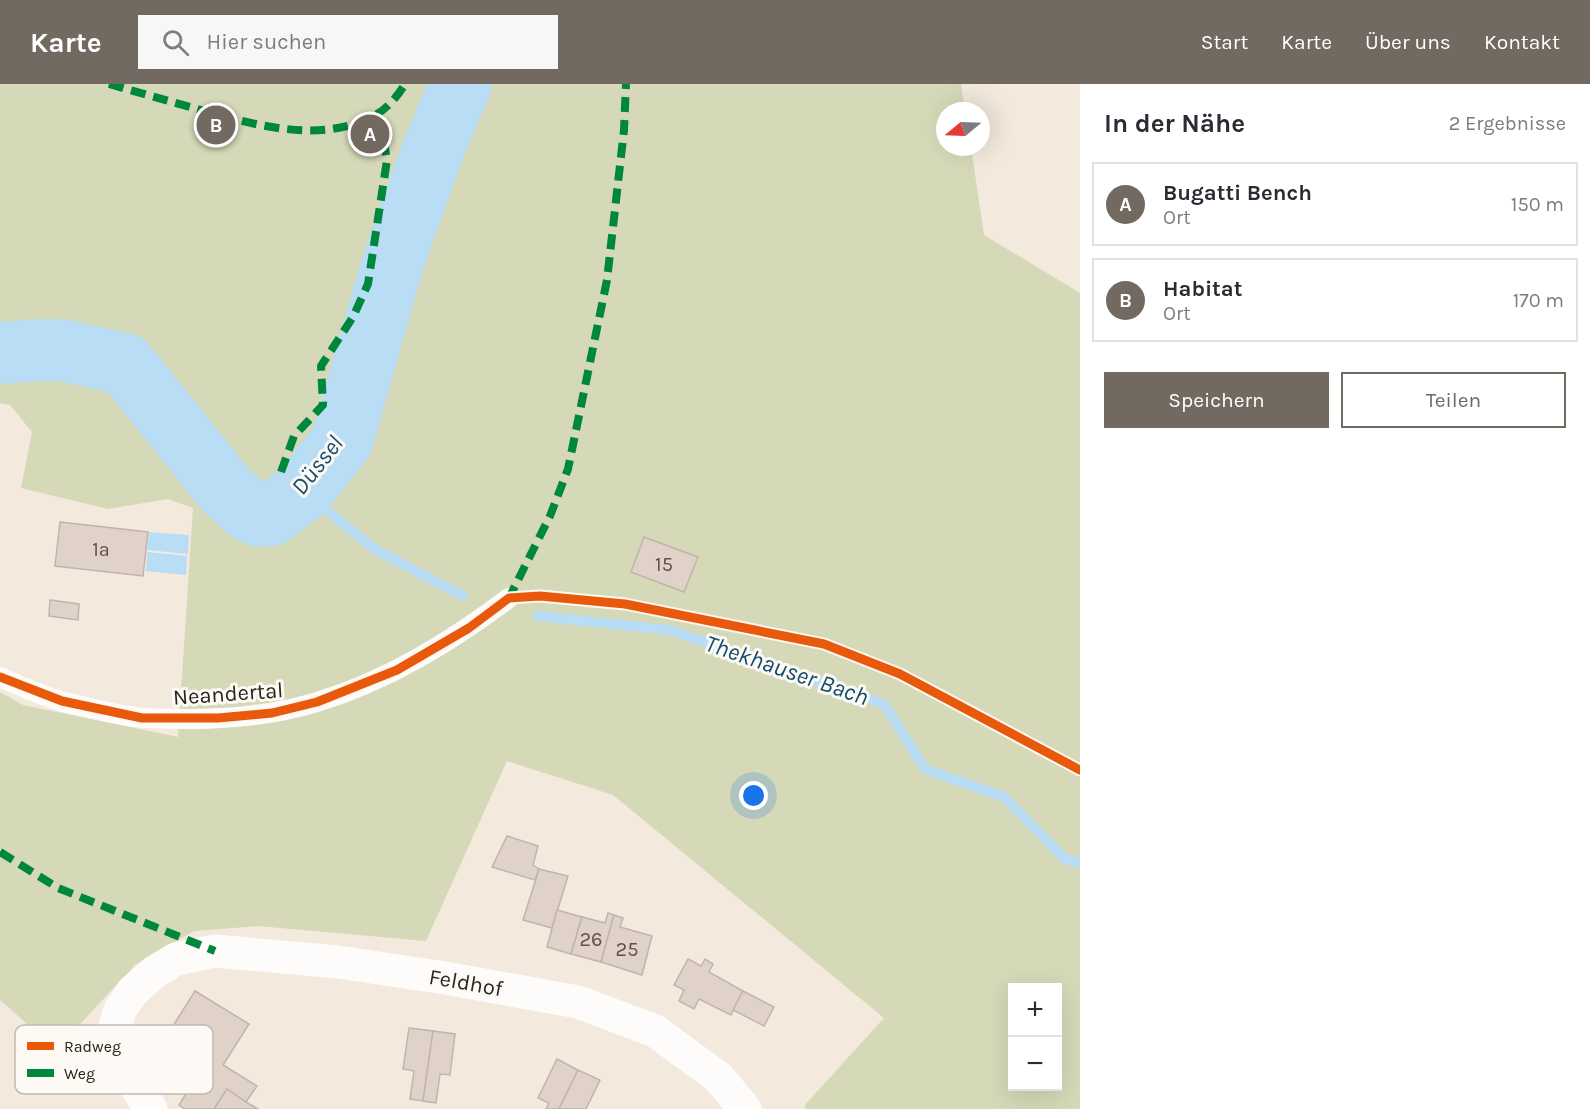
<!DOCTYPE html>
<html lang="de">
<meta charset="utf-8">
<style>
:root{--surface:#fff;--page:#f7f7f7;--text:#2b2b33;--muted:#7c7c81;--line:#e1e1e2;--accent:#726960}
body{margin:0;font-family:Karla,sans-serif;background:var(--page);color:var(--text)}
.controls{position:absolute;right:18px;bottom:18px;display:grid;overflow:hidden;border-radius:0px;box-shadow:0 6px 24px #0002}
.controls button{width:54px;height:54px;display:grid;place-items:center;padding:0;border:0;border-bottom:2px solid var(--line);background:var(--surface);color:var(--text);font:30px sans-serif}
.compass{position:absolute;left:936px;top:18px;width:54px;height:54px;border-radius:50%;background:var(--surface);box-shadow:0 6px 24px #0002;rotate:251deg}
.you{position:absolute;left:754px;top:712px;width:21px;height:21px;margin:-15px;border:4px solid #fff;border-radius:50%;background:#1a73e8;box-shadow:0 0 0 9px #1a73e833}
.badge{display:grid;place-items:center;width:39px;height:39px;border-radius:50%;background:var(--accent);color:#fff;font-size:20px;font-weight:700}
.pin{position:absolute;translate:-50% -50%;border:3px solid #fff;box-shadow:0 2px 6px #0006}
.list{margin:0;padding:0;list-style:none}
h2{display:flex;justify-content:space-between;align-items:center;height:78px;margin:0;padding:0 24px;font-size:26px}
h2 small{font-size:20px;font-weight:400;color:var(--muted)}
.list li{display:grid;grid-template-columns:39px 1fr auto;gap:18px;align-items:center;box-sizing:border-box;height:84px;margin:0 12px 12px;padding:0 12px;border:2px solid var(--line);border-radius:0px}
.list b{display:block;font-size:22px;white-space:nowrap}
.list p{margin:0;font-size:20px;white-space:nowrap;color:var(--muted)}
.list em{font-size:20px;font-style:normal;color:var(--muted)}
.actions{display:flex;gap:12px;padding:18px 24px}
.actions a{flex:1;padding:14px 0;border:2px solid var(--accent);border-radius:0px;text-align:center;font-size:21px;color:var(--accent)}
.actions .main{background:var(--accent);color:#fff}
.icon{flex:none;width:33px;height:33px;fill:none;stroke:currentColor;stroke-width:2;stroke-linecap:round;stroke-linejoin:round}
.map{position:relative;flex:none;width:1080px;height:1025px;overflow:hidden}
header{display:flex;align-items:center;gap:36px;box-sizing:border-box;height:84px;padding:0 30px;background:var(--accent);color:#fff}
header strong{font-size:28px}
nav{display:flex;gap:33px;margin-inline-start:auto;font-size:21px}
.search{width:420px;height:54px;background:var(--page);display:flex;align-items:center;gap:15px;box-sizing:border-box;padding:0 21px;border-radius:0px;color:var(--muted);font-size:22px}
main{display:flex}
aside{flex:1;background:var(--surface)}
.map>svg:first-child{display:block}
.green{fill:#d5d9b8;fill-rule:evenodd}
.water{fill:#b9ddf4}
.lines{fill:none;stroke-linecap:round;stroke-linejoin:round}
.stream{stroke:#b9ddf4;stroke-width:10}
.river{stroke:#b9ddf4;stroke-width:62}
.building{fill:#e0d2c9;stroke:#bfb5ad;stroke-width:1.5}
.service{stroke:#fdfcfa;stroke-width:20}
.secondary{stroke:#fdfcfa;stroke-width:33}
.quiet{stroke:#00873e;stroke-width:8;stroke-dasharray:15 8;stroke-linecap:butt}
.cycleway-casing{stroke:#fdf9f5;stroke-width:13}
.cycleway{stroke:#e8590c;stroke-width:9}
.labels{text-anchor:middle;stroke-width:6;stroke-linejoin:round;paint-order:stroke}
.number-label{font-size:20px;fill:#5c524b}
.street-label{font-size:22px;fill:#2c241d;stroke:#fdf9f5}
.water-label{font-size:24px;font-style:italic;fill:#154d6c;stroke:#fdf9f5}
.key{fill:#fdf9f5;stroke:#beb9b4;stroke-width:1.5}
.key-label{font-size:16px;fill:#2c241d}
</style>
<header>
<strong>Karte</strong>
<div class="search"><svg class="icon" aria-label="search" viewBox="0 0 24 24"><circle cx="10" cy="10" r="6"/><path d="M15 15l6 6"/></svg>Hier suchen</div>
<nav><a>Start</a><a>Karte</a><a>Über uns</a><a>Kontakt</a></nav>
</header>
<main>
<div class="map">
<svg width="1080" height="1025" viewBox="0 0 1080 1025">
<rect width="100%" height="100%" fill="#f4e9dd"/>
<path class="green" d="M0 0H961L965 27H945V63H971L984 151 1080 209V1025H806L804 1022 884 934 613 711 507 677 426 857 258 842 194 847 136 880 56 966 0 916V608L23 621 178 653 193 424 168 415 108 425 21 404 32 348 10 321 0 319ZM1012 904H1058V1002H1012Z"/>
<g class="water">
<polygon points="149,448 189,451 188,470 147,466"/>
<polygon points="147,468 187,472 186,491 146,487"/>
</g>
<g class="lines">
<g class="stream">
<polyline points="303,407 376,466 463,512"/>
<polyline points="537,532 670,546 884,620 925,685 1004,713 1065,775 1080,779"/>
</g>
<polyline class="river" points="0,269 34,266 62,266 125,280 226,406 249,427 260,432 271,431 303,407 342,357 393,178 433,66 461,0"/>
</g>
<g class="building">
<polygon points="60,438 148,448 143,492 55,482"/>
<polygon points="644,453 698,473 684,508 631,488"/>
<polygon points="50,516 79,520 78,536 49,532"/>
<polygon points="507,752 538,762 533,781 539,785 535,796 492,783"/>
<polygon points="539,785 568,792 552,844 523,836"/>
<polygon points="557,826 582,833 571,870 547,863"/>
<polygon points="608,829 614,831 601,878 571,870 582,833 605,839"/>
<polygon points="614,831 623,834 620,843 652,852 642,891 601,878"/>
<polygon points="688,875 701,882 705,875 713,880 709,888 743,907 731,931 699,915 694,925 679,917 684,906 674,901"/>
<polygon points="195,907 249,940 223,981 257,1002 246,1018 227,1005 214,1025 185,1025 179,1021 189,1005 149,980"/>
<polygon points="743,907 774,923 764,942 733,926"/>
<polygon points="409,944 433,947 423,1017 410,1015 414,987 403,985"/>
<polygon points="433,947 455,950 450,991 440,990 436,1019 423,1017"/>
<polygon points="557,975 578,986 559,1025 546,1025 549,1019 538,1014"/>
<polygon points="578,986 600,996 586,1025 559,1025"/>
<polygon points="227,1005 246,1018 258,1025 214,1025"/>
</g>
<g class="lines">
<path class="service" d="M0 593C20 602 42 612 64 618 86 623 123 633 145 634 201 637 262 635 317 618 387 597 450 558 509 514"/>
<polyline class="secondary" points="151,1025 125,987 115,967 114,945 120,926 132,908 156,887 176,875 215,867 338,878 445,894 578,918 655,947 718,993 745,1025"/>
<g class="quiet">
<path d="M109 0C137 8 165 16 194 24 251 40 321 62 377 30 388 24 399 10 405 0"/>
<polyline points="281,388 294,352 323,321 321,282 353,233 368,200 387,76 379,30"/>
<polyline points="511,514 509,514 550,432 568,385 607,196 624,46 626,0"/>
<polyline points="0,768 58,804 215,867"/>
</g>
<g class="cycleway-casing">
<polyline id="cycleway" points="0,593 62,617 142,634 218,634 272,629 317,618 397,586 469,544 509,514 540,512 625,520 824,560 900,590 1080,686"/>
</g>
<use href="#cycleway" class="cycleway"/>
</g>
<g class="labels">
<g class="number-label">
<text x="101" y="472">1a</text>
<text x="664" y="487">15</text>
<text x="591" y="862">26</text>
<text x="627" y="872">25</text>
</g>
<g class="street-label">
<text transform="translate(228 609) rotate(-4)" y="8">Neandertal</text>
<text transform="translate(466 898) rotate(10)" y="8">Feldhof</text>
</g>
<g class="water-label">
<text transform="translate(317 381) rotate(-52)" y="8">Düssel</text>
<text transform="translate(787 586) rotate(19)" y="8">Thekhauser Bach</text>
</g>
</g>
<rect x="15" y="941" width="198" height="69" rx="9" class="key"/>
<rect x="27" y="958" width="27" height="8" fill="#e8590c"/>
<rect x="27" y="985" width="27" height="8" fill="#00873e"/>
<g class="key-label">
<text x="64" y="968">Radweg</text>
<text x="64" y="995">Weg</text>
</g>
</svg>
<div class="controls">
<button>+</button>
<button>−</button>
</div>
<svg class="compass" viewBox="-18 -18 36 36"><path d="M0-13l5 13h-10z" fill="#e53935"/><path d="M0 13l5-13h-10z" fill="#7c7c81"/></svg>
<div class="you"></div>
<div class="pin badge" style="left:370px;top:50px">A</div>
<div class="pin badge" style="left:216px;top:41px">B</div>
</div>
<aside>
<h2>In der Nähe<small>2 Ergebnisse</small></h2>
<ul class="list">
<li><span class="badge">A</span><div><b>Bugatti Bench</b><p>Ort</p></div><em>150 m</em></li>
<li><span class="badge">B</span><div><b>Habitat</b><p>Ort</p></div><em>170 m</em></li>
</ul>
<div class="actions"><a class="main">Speichern</a><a>Teilen</a></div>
</aside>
</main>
